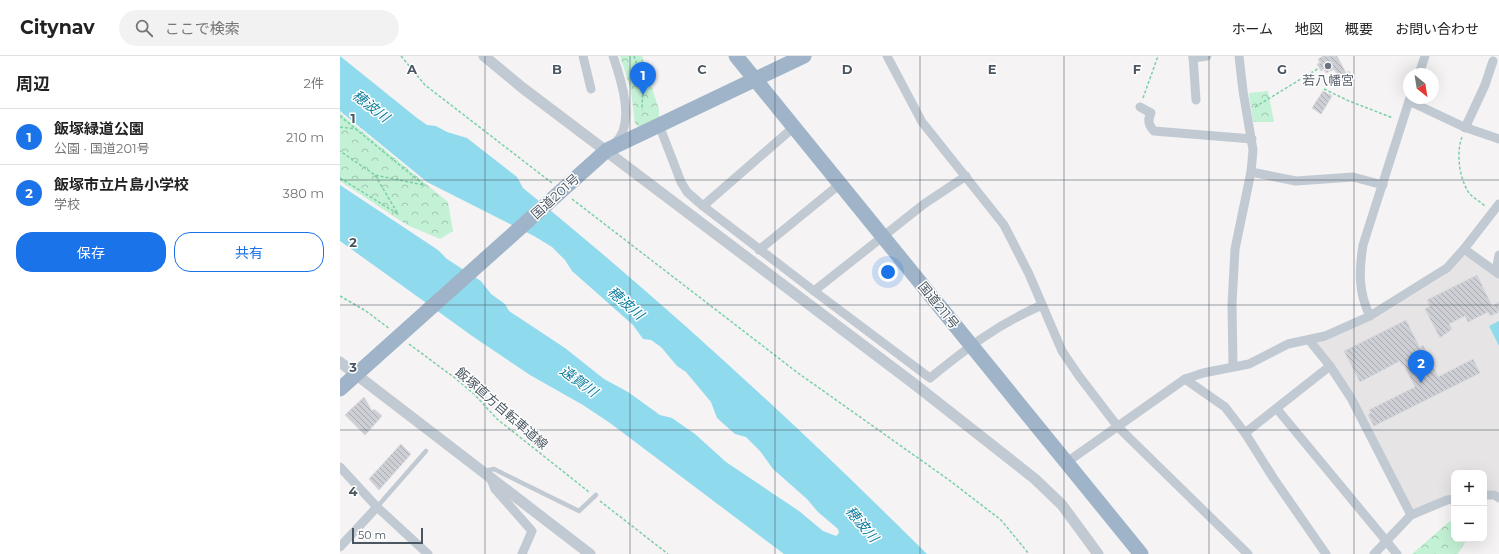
<!DOCTYPE html>
<html lang="ja">
<meta charset="utf-8">
<style>
:root{--surface:#fff;--page:#f2f2f2;--text:#222;--muted:#767676;--line:#e0e0e0;--accent:#1a73e8}
body{margin:0;font-family:Montserrat,"Noto Sans JP",sans-serif;background:var(--page);color:var(--text)}
.controls{position:absolute;right:12px;bottom:12px;display:grid;overflow:hidden;border-radius:8px;box-shadow:0 4px 16px #0002}
.controls button{width:36px;height:36px;display:grid;place-items:center;padding:0;border:0;border-bottom:1px solid var(--line);background:var(--surface);color:var(--text);font:20px sans-serif}
.compass{position:absolute;left:1063px;top:12px;width:36px;height:36px;border-radius:50%;background:var(--surface);box-shadow:0 4px 16px #0002;rotate:150deg}
.scale{position:absolute;left:12px;bottom:10px;width:71px;box-sizing:border-box;padding-left:4px;border:2px solid #4a5661;border-top:0;font-size:11px;line-height:14px;white-space:nowrap;color:#4a5661;-webkit-text-stroke:3px #fff;paint-order:stroke}
.you{position:absolute;left:548px;top:216px;width:14px;height:14px;margin:-10px;border:3px solid #fff;border-radius:50%;background:#1a73e8;box-shadow:0 0 0 6px #1a73e833}
.badge{display:grid;place-items:center;width:26px;height:26px;border-radius:50%;background:var(--accent);color:#fff;font-size:13px;font-weight:700}
.pin{position:absolute;translate:-50% -33px;filter:drop-shadow(0 1px 2px #0008)}
.pin::after{content:'';position:absolute;top:21px;width:14px;height:12px;background:inherit;clip-path:polygon(0 0,100% 0,50% 100%)}
.list{margin:0;padding:0;list-style:none}
h2{display:flex;justify-content:space-between;align-items:center;height:52px;margin:0;padding:0 16px;font-size:17px}
h2 small{font-size:13px;font-weight:400;color:var(--muted)}
.list li{display:grid;grid-template-columns:26px 1fr auto;gap:12px;align-items:center;box-sizing:border-box;height:56px;padding:0 16px;border-top:1px solid var(--line)}
.list b{display:block;font-size:15px;white-space:nowrap}
.list p{margin:0;font-size:13px;white-space:nowrap;color:var(--muted)}
.list em{font-size:13px;font-style:normal;color:var(--muted)}
.actions{display:flex;gap:8px;padding:12px 16px}
.actions a{flex:1;padding:9px 0;border:1px solid var(--accent);border-radius:16px;text-align:center;font-size:14px;color:var(--accent)}
.actions .main{background:var(--accent);color:#fff}
.icon{flex:none;width:22px;height:22px;fill:none;stroke:currentColor;stroke-width:2;stroke-linecap:round;stroke-linejoin:round}
.map{position:relative;flex:none;width:1159px;height:498px;overflow:hidden}
header{display:flex;align-items:center;gap:24px;box-sizing:border-box;height:56px;padding:0 20px;background:var(--surface);border-bottom:1px solid var(--line)}
header strong{font-size:19px}
nav{display:flex;gap:22px;margin-inline-start:auto;font-size:14px}
.search{width:280px;height:36px;background:var(--page);display:flex;align-items:center;gap:10px;box-sizing:border-box;padding:0 14px;border-radius:22px;color:var(--muted);font-size:15px}
main{display:flex}
aside{flex:1;background:var(--surface)}
.map>svg:first-child{display:block}
.education{fill:#e6e4e5}
.park{fill:url(#park-crowns)}
.water{fill:#90daee}
.building{fill:url(#building-back-hatch);stroke:#d7d9de}
.lines{fill:none;stroke-linecap:round;stroke-linejoin:round}
.path{stroke:#7ad0a6;stroke-width:1.5;stroke-dasharray:3 2;stroke-linecap:butt}
.service{stroke:#c1cad2;stroke-width:4.5}
.minor{stroke:#c1cad2;stroke-width:9}
.tertiary{stroke:#c1cad2;stroke-width:11}
.trunk{stroke:#9fb4c9;stroke-width:15}
.grid{fill:none;stroke:#4a5661;stroke-width:1;stroke-opacity:0.55}
.worship-dot{fill:#6b7280;stroke:#fff;stroke-width:1.5}
.labels{text-anchor:middle;stroke-width:3;stroke-linejoin:round;paint-order:stroke}
.worship-label{font-size:13px;fill:#5b616d;stroke:#fff}
.street-label{font-size:13px;fill:#4a5661;stroke:#fff}
.water-label{font-size:14px;font-style:italic;fill:#0c7c9b;stroke:#fff}
.grid-label{font-size:13px;text-anchor:middle;font-weight:bold;fill:#4a5661;stroke:#fff;stroke-width:3;stroke-linejoin:round;paint-order:stroke}
</style>
<header>
<strong>Citynav</strong>
<div class="search"><svg class="icon" aria-label="search" viewBox="0 0 24 24"><circle cx="10" cy="10" r="6"/><path d="M15 15l6 6"/></svg>ここで検索</div>
<nav><a>ホーム</a><a>地図</a><a>概要</a><a>お問い合わせ</a></nav>
</header>
<main>
<aside>
<h2>周辺<small>2件</small></h2>
<ul class="list">
<li><span class="badge">1</span><div><b>飯塚緑道公園</b><p>公園 · 国道201号</p></div><em>210 m</em></li>
<li><span class="badge">2</span><div><b>飯塚市立片島小学校</b><p>学校</p></div><em>380 m</em></li>
</ul>
<div class="actions"><a class="main">保存</a><a>共有</a></div>
</aside>
<div class="map">
<svg width="1159" height="498" viewBox="0 0 1159 498">
<defs>
<pattern id="park-crowns" width="20" height="18" patternUnits="userSpaceOnUse"><rect width="20" height="18" fill="#c3f1d5"/><path d="M2 6a3 3 0 1 1 6 0M12 15a3 3 0 1 1 6 0" fill="none" stroke="#a0c6b0"/></pattern>
<pattern id="building-back-hatch" width="6" height="6" patternUnits="userSpaceOnUse"><rect width="6" height="6" fill="#cdcfd5"/><path d="M-1 5l2 2M0 0l6 6M5-1l2 2" fill="none" stroke="#a8abb0"/></pattern>
</defs>
<rect width="100%" height="100%" fill="#f5f3f3"/>
<polygon class="education" points="1126,197 1159,222 1159,438 1144,435 1144,417 1114,417 1114,438 1108,439 1072,455 975,287 1034,263 1105,219"/>
<g class="park">
<polygon points="280,0 302,0 319,54 319,62 299,71 295,68 291,34"/>
<polygon points="928,35 934,66 913,66 909,37"/>
<polygon points="0,57 108,146 113,175 100,183 67,169 0,125"/>
<polygon points="1110,465 1114,467 1114,483 1127,483 1118,498 1072,498"/>
</g>
<g class="water">
<path d="M0 0 77 62 87 69 96 70 107 76 127 82 177 121 183 132C324 246 458 370 587 498H444L270 367 243 349 190 319 135 282 0 185V129L98 194 107 203 141 225 151 238 165 248 169 255 225 292 264 323 288 336 320 359 332 362 355 378 386 406 459 455 483 475 496 480 499 477 498 473 478 456 467 443 433 413 420 395 406 381 395 378 377 362 371 346 346 316 337 310 321 291 311 284 303 283 293 269 232 215 225 204 212 191 194 180 87 126 0 55Z"/>
<polygon points="1159,265 1159,290 1149,270"/>
</g>
<g class="building">
<polygon points="983,0 997,0 1006,17 1009,15 1013,23 1006,28 1005,26 1003,27 994,13 986,17 984,13 981,15 977,8 980,7 978,3"/>
<polygon points="983,35 992,40 981,58 972,52"/>
<polygon points="1137,219 1152,250 1159,246 1159,256 1150,260 1148,256 1128,266 1125,260 1109,268 1112,273 1100,282 1085,253 1090,250 1087,244"/>
<polygon points="1066,264 1080,292 1083,289 1098,321 1133,303 1140,317 1034,370 1028,359 1031,357 1029,354 1075,331 1064,309 1062,309 1060,305 1020,326 1004,295"/>
<polygon points="24,341 32,355 34,353 42,360 25,379 5,359"/>
<polygon points="61,388 71,398 39,434 29,423"/>
</g>
<g class="lines">
<g class="path">
<polyline points="61,0 85,29 212,127"/>
<polyline points="294,0 303,27 302,54"/>
<polyline points="984,33 1009,45 1053,62"/>
<polyline points="803,42 818,0"/>
<polyline points="915,51 979,12"/>
<polyline points="0,60 84,129 35,119 0,95"/>
<polyline points="0,71 16,73"/>
<path d="M1122 81C1116 97 1119 122 1129 137 1133 142 1141 146 1146 151"/>
<polyline points="0,122 58,158 35,119"/>
<polyline points="232,143 458,317 609,424 661,464 689,498"/>
<polyline points="0,240 26,255 50,273"/>
<polyline points="69,288 115,322 134,338 157,363 249,436"/>
<polyline points="260,445 328,498"/>
</g>
<g class="service">
<polyline points="144,415 154,413 239,455 256,439"/>
<polyline points="37,451 86,395"/>
</g>
<g class="minor">
<polyline points="243,0 251,33"/>
<path d="M273 0C281 23 296 68 275 87"/>
<polyline points="547,0 582,66 664,169 689,218 722,295 739,320 778,371 908,498"/>
<polyline points="853,0 856,44"/>
<polyline points="853,2 867,0"/>
<polyline points="1079,18 1085,0"/>
<polyline points="1069,45 1124,71 1159,83"/>
<path d="M800 51 811 57C807 64 809 70 814 75L912 83"/>
<polyline points="319,69 341,126 347,136 363,150"/>
<polyline points="454,71 363,150 474,235 584,148 626,120"/>
<polyline points="1125,72 1145,29 1153,5"/>
<polyline points="911,116 956,125 1013,121 1043,129"/>
<polyline points="1124,193 1159,218"/>
<polyline points="419,194 500,128"/>
<polyline points="1156,215 1159,199"/>
<path d="M474 235 590 322C627 292 658 268 702 249"/>
<path d="M1030 260C1018 236 1019 214 1023 189L1070 42"/>
<polyline points="893,310 892,248 895,193 911,116 913,94 903,35 899,0"/>
<polyline points="990,310 1011,342 1071,459"/>
<polyline points="845,323 885,351 905,377 934,423 986,498"/>
<polyline points="937,353 1057,498"/>
<polyline points="905,377 990,310 969,284"/>
<polyline points="727,406 845,323 863,317 909,308 948,288 985,280 1030,260 1107,212 1124,193 1159,148"/>
<polyline points="0,411 37,451 88,498"/>
<polyline points="150,421 155,433 192,475 182,498"/>
<polyline points="1144,439 1154,439 1159,442"/>
<polyline points="0,491 37,451"/>
<polyline points="1034,498 1071,459 1107,444 1114,443"/>
</g>
<g class="tertiary">
<polyline points="144,0 184,33 573,327 695,423 722,449 758,498"/>
<polyline points="0,306 250,498"/>
</g>
<g class="trunk">
<polyline points="396,0 801,498"/>
<polyline points="0,333 267,94 464,0"/>
</g>
</g>
<path class="grid" d="M145 0V498M290 0V498M435 0V498M580 0V498M724 0V498M869 0V498M1014 0V498M0 124H1159M0 249H1159M0 374H1159"/>
<circle class="worship-dot" cx="988" cy="10" r="4"/>
<g class="labels">
<g class="worship-label">
<text x="988" y="29">若八幡宮</text>
</g>
<g class="street-label">
<text transform="translate(215 140) rotate(-42)" y="5">国道201号</text>
<text transform="translate(599 249) rotate(51)" y="5">国道211号</text>
<text transform="translate(162 352) rotate(41)" y="5">飯塚直方自転車道線</text>
</g>
<g class="water-label">
<text transform="translate(31 50) rotate(38)" y="5">穂波川</text>
<text transform="translate(286 247) rotate(41)" y="5">穂波川</text>
<text transform="translate(239 325) rotate(36)" y="5">遠賀川</text>
<text transform="translate(522 468) rotate(50)" y="5">穂波川</text>
</g>
</g>
<g class="grid-label">
<text x="72" y="18">A</text>
<text x="217" y="18">B</text>
<text x="362" y="18">C</text>
<text x="507" y="18">D</text>
<text x="652" y="18">E</text>
<text x="797" y="18">F</text>
<text x="942" y="18">G</text>
<text x="13" y="67">1</text>
<text x="13" y="191">2</text>
<text x="13" y="316">3</text>
<text x="13" y="440">4</text>
</g>
</svg>
<div class="controls">
<button>+</button>
<button>−</button>
</div>
<svg class="compass" viewBox="-18 -18 36 36"><path d="M0-13l5 13h-10z" fill="#e53935"/><path d="M0 13l5-13h-10z" fill="#767676"/></svg>
<div class="scale">50 m</div>
<div class="you"></div>
<div class="pin badge" style="left:303px;top:39px">1</div>
<div class="pin badge" style="left:1081px;top:327px">2</div>
</div>
</main>
